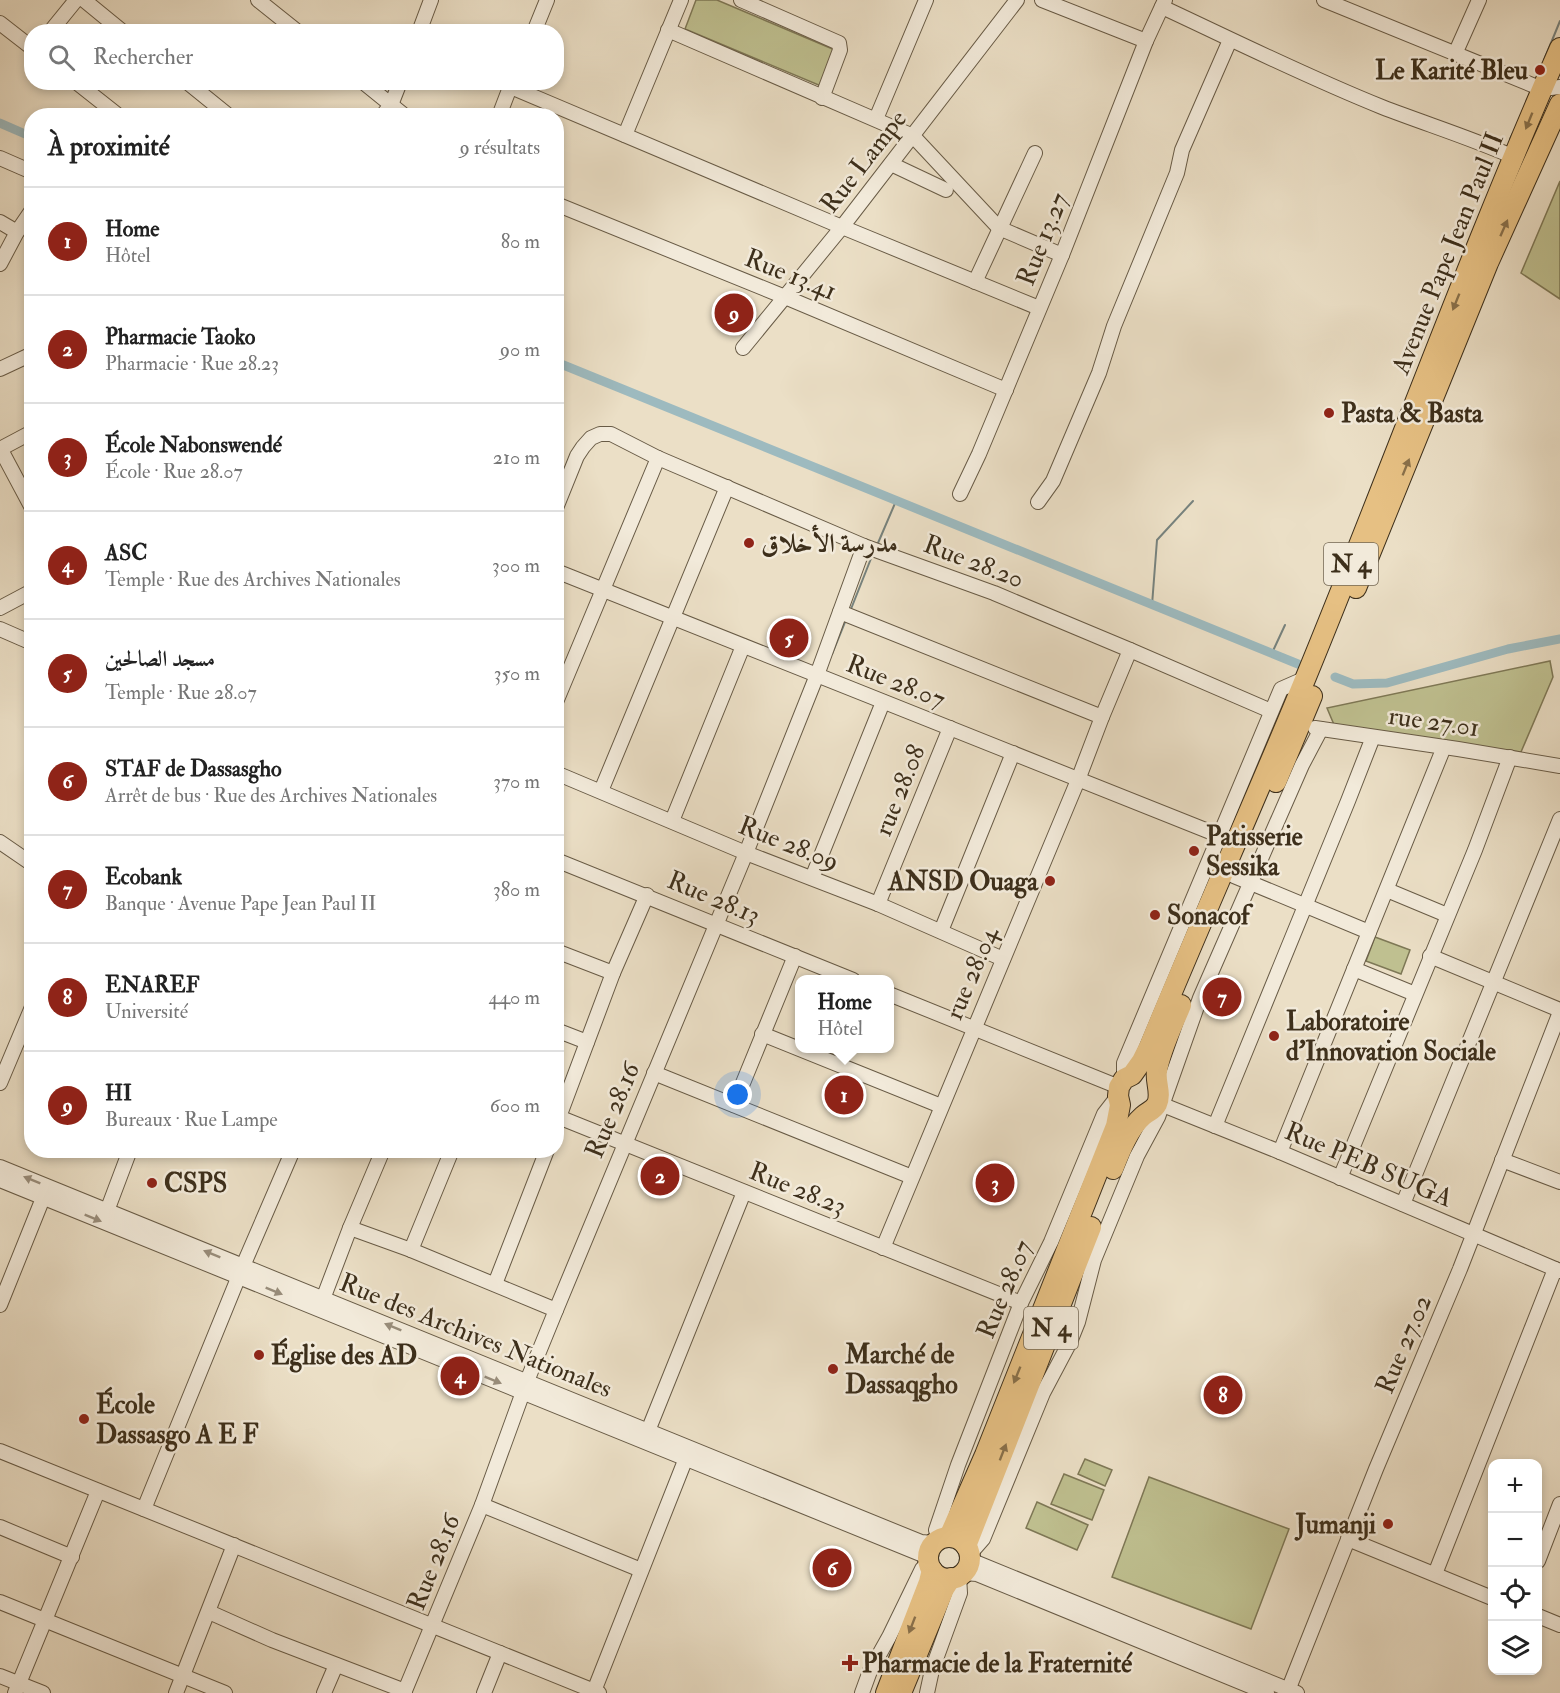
<!DOCTYPE html>
<html lang="fr">
<meta charset="utf-8">
<style>
:root{--surface:#fff;--page:#f2f2f2;--text:#222;--muted:#767676;--line:#e0e0e0;--accent:#8f2418}
body{margin:0;font-family:"IM FELL Double Pica",Amiri,serif;background:var(--page);color:var(--text)}
.controls{position:absolute;right:18px;bottom:18px;display:grid;overflow:hidden;border-radius:12px;box-shadow:0 3px 9px #0003}
.controls button{width:54px;height:54px;display:grid;place-items:center;padding:0;border:0;border-bottom:2px solid var(--line);background:var(--surface);color:var(--text);font:30px sans-serif}
.you{position:absolute;left:738px;top:1095px;width:21px;height:21px;margin:-15px;border:4px solid #fff;border-radius:50%;background:#1a73e8;box-shadow:0 0 0 9px #1a73e833}
.badge{display:grid;place-items:center;width:39px;height:39px;border-radius:50%;background:var(--accent);color:#fff;font-size:20px;font-weight:700}
.pin{position:absolute;translate:-50% -50%;border:3px solid #fff;box-shadow:0 2px 6px #0006}
.popup{position:absolute;left:795px;top:975px;width:99px;height:78px;box-sizing:border-box;display:grid;place-content:center;border-radius:12px;background:var(--surface);filter:drop-shadow(0 2px 4px #0005);font-size:20px;white-space:nowrap;color:var(--muted)}
.popup b{font-size:22px;color:var(--text)}
.popup::after{content:'';position:absolute;left:50%;top:100%;margin-left:-12px;border:12px solid transparent;border-top-color:var(--surface)}
.list{margin:0;padding:0;list-style:none}
h2{display:flex;justify-content:space-between;align-items:center;height:78px;margin:0;padding:0 24px;font-size:26px}
h2 small{font-size:20px;font-weight:400;color:var(--muted)}
.list li{display:grid;grid-template-columns:39px 1fr auto;gap:18px;align-items:center;box-sizing:border-box;height:108px;padding:0 24px;border-top:2px solid var(--line)}
.list b{display:block;font-size:22px;white-space:nowrap}
.list p{margin:0;font-size:20px;white-space:nowrap;color:var(--muted)}
.list em{font-size:20px;font-style:normal;color:var(--muted)}
.icon{flex:none;width:33px;height:33px;fill:none;stroke:currentColor;stroke-width:2;stroke-linecap:round;stroke-linejoin:round}
.map{position:relative;flex:none;width:1560px;height:1693px;overflow:hidden}
.search{position:absolute;background:var(--surface);box-shadow:0 3px 9px #0003;left:24px;top:24px;width:540px;height:66px;display:flex;align-items:center;gap:15px;box-sizing:border-box;padding:0 21px;border-radius:24px;color:var(--muted);font-size:22px}
.panel{position:absolute;background:var(--surface);box-shadow:0 3px 9px #0003;left:24px;top:108px;width:540px;height:1050px;border-radius:24px}
.map>svg:first-child{display:block}
.green{fill:#bfc090;stroke:#7e7856;stroke-width:1.5}
.lines{fill:none;stroke-linecap:round;stroke-linejoin:round}
.stream{stroke:#77827d;stroke-width:2}
.canal{stroke:#9dbabf;stroke-width:9}
.minor-casing{stroke:#685b46;stroke-width:16}
.highway-casing{stroke:#3d2f1b;stroke-width:22}
.minor{stroke:#f2eada;stroke-width:14}
.highway{stroke:#e6c083;stroke-width:20}
.oneway{fill:#89704a}
.oneway2{fill:#988c7a}
.poi-dot{fill:#8f2418;stroke:#f2eada;stroke-width:2}
.labels{text-anchor:middle;stroke-width:5;stroke-linejoin:round;paint-order:stroke}
.shield{fill:#f2eada;stroke:#736754;stroke-width:1.5}
.shield-label{font-size:24px;font-weight:bold;fill:#3d2f1b}
.poi-label{font-size:26px;font-weight:bold;fill:#3d2f1b;stroke:#f2eada;text-anchor:start}
.street-label{font-size:26px;fill:#3d2f1b;stroke:#f2eada}
</style>
<div class="map">
<svg width="1560" height="1693" viewBox="0 0 1560 1693">
<rect width="100%" height="100%" fill="#ebdfc6"/>
<filter id="stains"><feTurbulence type="fractalNoise" baseFrequency=".00333" numOctaves="4"/><feColorMatrix values="0 0 0 0 .2 0 0 0 0 .09 0 0 0 0 .02 0 0 0 .5 -.17"/></filter>
<radialGradient id="worn" r=".72"><stop offset=".6" stop-color="#630" stop-opacity="0"/><stop offset="1" stop-color="#630" stop-opacity=".3"/></radialGradient>
<g class="green">
<polygon points="696,0 717,0 835,50 821,86 685,29"/>
<polygon points="1560,181 1560,299 1521,273"/>
<polygon points="1550,661 1553,677 1521,752 1335,727 1327,708"/>
<polygon points="1375,937 1410,950 1401,974 1366,961"/>
<polygon points="1085,1459 1112,1470 1105,1486 1078,1474"/>
<polygon points="1064,1474 1104,1490 1092,1520 1051,1504"/>
<polygon points="1149,1477 1289,1529 1251,1629 1112,1577"/>
<polygon points="1037,1502 1088,1525 1077,1550 1026,1528"/>
</g>
<g class="lines">
<g class="stream">
<polyline points="1544,60 1560,21"/>
<polyline points="1510,139 1513,133"/>
<polyline points="878,543 896,501"/>
<polyline points="1152,605 1157,540 1193,501"/>
<polyline points="851,609 872,556"/>
<polyline points="1272,653 1285,625"/>
<polyline points="832,654 845,622"/>
</g>
<g class="canal">
<polyline points="0,123 32,137"/>
<polyline points="556,362 1298,664"/>
<polyline points="1335,677 1353,684 1387,683 1508,649 1560,639"/>
</g>
<g class="minor-casing">
<g id="minor">
<polyline points="84,0 123,32"/>
<polyline points="258,0 298,32"/>
<polyline points="741,0 839,43 840,50 822,98"/>
<polyline points="1042,0 1146,41"/>
<polyline points="1324,0 1542,89 1560,87"/>
<path d="M1162 7C1235 41 1307 77 1382 107 1426 124 1471 138 1514 157"/>
<polyline points="0,23 32,48"/>
<polyline points="668,30 913,136 999,228 1062,255"/>
<polyline points="50,32 76,0"/>
<polyline points="419,32 431,0"/>
<polyline points="534,32 547,0"/>
<polyline points="1455,54 1479,0"/>
<polyline points="76,82 119,116"/>
<polyline points="187,82 229,116"/>
<polyline points="363,82 405,116"/>
<polyline points="511,87 842,227 1039,308"/>
<polyline points="382,116 391,105 400,82"/>
<polyline points="499,116 512,82"/>
<polyline points="876,119 926,0"/>
<polyline points="625,135 681,0"/>
<polyline points="0,158 32,172"/>
<polyline points="891,164 946,190"/>
<polyline points="556,204 785,297 1006,390"/>
<polyline points="0,222 17,232"/>
<polyline points="0,264 17,232 32,210"/>
<polyline points="975,282 1035,153"/>
<polyline points="743,348 842,227 1017,0"/>
<polyline points="0,369 32,354"/>
<polyline points="0,448 32,508"/>
<polyline points="0,449 32,432"/>
<polyline points="960,494 979,454 1062,255 1146,41 1165,0"/>
<polyline points="1038,502 1053,481 1099,373 1114,326 1177,173 1182,150 1230,40"/>
<polyline points="556,508 577,456 583,447 591,438 600,434 611,434 658,458 864,546 994,593 1130,650 1271,711"/>
<polyline points="556,571 1218,835"/>
<polyline points="0,608 32,591"/>
<polyline points="840,612 1102,717"/>
<polyline points="0,629 32,643"/>
<polyline points="556,702 658,458"/>
<polyline points="1315,728 1458,749 1560,766"/>
<polyline points="556,773 746,853 878,904 1003,959"/>
<polyline points="601,791 727,487"/>
<polyline points="672,821 743,646"/>
<polyline points="0,842 32,864"/>
<polyline points="556,860 853,980"/>
<polyline points="1234,876 1369,932"/>
<polyline points="812,878 883,702"/>
<polyline points="1387,890 1447,915"/>
<polyline points="878,904 950,728"/>
<polyline points="941,931 1013,753"/>
<polyline points="556,951 613,973"/>
<polyline points="1430,956 1560,1010"/>
<polyline points="1354,969 1415,994"/>
<polyline points="889,994 1119,1087"/>
<polyline points="556,1030 587,1042"/>
<polyline points="762,1034 941,1106"/>
<polyline points="654,1073 912,1177"/>
<polyline points="1124,1079 1124,1063 1281,689 1306,678"/>
<polyline points="0,1083 32,1007"/>
<polyline points="1158,1103 1280,1152 1560,1271"/>
<polyline points="734,1105 795,956"/>
<polyline points="556,1116 1021,1303"/>
<polyline points="556,1125 613,973 647,895"/>
<polyline points="1215,1126 1348,801 1373,737"/>
<polyline points="1280,1152 1444,747"/>
<polyline points="1502,1160 1560,1182"/>
<polyline points="0,1167 921,1542 934,1543"/>
<polyline points="1340,1178 1475,850 1510,757"/>
<polyline points="0,1180 928,1557"/>
<polyline points="1403,1204 1560,819"/>
<polyline points="107,1211 130,1150"/>
<polyline points="350,1228 411,1250 556,1310"/>
<polyline points="883,1248 1078,780 1102,717 1130,650"/>
<polyline points="411,1250 452,1150"/>
<polyline points="495,1284 547,1150"/>
<polyline points="323,1299 350,1228 383,1150"/>
<polyline points="0,1305 43,1198"/>
<polyline points="648,1431 744,1192"/>
<polyline points="0,1451 599,1693"/>
<polyline points="482,1505 641,1570"/>
<polyline points="144,1509 243,1266 293,1150"/>
<polyline points="0,1527 72,1557"/>
<polyline points="1348,1539 1492,1598"/>
<polyline points="939,1540 936,1530 958,1465 1021,1303 1051,1242 1104,1114 1118,1096"/>
<polyline points="969,1555 983,1539 1043,1393 1070,1342 1078,1322 1094,1260 1137,1156 1158,1117 1200,998 1302,765 1321,729"/>
<polyline points="970,1560 1297,1693"/>
<polyline points="1538,1561 1560,1504"/>
<polyline points="963,1573 977,1574 1267,1693"/>
<polyline points="1435,1574 1555,1269"/>
<polyline points="0,1602 225,1693"/>
<polyline points="209,1612 272,1640 405,1691"/>
<polyline points="1538,1616 1560,1625"/>
<polyline points="0,1676 43,1693"/>
<polyline points="594,1691 686,1458"/>
<polyline points="15,1693 98,1491"/>
<polyline points="176,1693 234,1545"/>
<polyline points="324,1693 336,1665"/>
<polyline points="404,1693 482,1505 527,1381 556,1310 746,853 817,675 864,546"/>
<polyline points="484,1693 500,1653"/>
<polyline points="862,1693 870,1671 889,1637 922,1569 928,1563"/>
<polyline points="927,1693 932,1670 960,1593 959,1576"/>
<polyline points="1287,1693 1376,1469 1460,1269 1560,1012"/>
</g>
</g>
<g class="highway-casing">
<g id="highway">
<polyline points="1356,588 1488,263 1560,104"/>
<polyline points="1276,782 1312,696"/>
<path d="M1113 1169C1120 1151 1129 1128 1143 1116 1149 1111 1154 1110 1157 1104 1162 1093 1155 1082 1157 1071 1160 1050 1173 1025 1181 1005"/>
<path d="M949 1537 985 1455 1116 1126 1120 1105 1118 1096 1119 1087 1124 1079 1132 1075 1142 1061 1149 1047C1200 923 1255 801 1306 677 1392 468 1469 255 1560 48"/>
<circle cx="949" cy="1558" r="21"/>
<polyline points="966,1546 1091,1227"/>
<polyline points="886,1693 929,1582 932,1570"/>
<polyline points="901,1693 944,1589 951,1578"/>
</g>
</g>
<use href="#minor" class="minor"/>
<use href="#highway" class="highway"/>
</g>
<defs><path id="oneway-solid" d="M-6-.8H1V-3.2L6.5 0L1 3.2V.8H-6Z" transform="scale(1.5)"/></defs>
<g class="oneway">
<use href="#oneway-solid" transform="translate(1529 121) rotate(112)"/>
<use href="#oneway-solid" transform="translate(1504 228) rotate(-66)"/>
<use href="#oneway-solid" transform="translate(1456 302) rotate(112)"/>
<use href="#oneway-solid" transform="translate(1406 467) rotate(-68)"/>
<use href="#oneway-solid" transform="translate(1017 1375) rotate(112)"/>
<use href="#oneway-solid" transform="translate(1003 1452) rotate(-69)"/>
<use href="#oneway-solid" transform="translate(912 1625) rotate(111)"/>
</g>
<g class="oneway2">
<use href="#oneway-solid" transform="translate(32 1180) rotate(-158)"/>
<use href="#oneway-solid" transform="translate(93 1218) rotate(22)"/>
<use href="#oneway-solid" transform="translate(212 1254) rotate(-158)"/>
<use href="#oneway-solid" transform="translate(274 1291) rotate(22)"/>
<use href="#oneway-solid" transform="translate(393 1327) rotate(-158)"/>
<use href="#oneway-solid" transform="translate(493 1380) rotate(22)"/>
</g>
<g class="poi-dot">
<circle cx="1540" cy="70" r="6"/>
<circle cx="1329" cy="413" r="6"/>
<circle cx="749" cy="543" r="6"/>
<circle cx="1194" cy="851" r="6"/>
<circle cx="1050" cy="881" r="6"/>
<circle cx="1155" cy="915" r="6"/>
<circle cx="1274" cy="1036" r="6"/>
<circle cx="152" cy="1183" r="6"/>
<circle cx="259" cy="1355" r="6"/>
<circle cx="833" cy="1369" r="6"/>
<circle cx="84" cy="1419" r="6"/>
<circle cx="1388" cy="1524" r="6"/>
<path d="M847 1654h6v6h6v6h-6v6h-6v-6h-6v-6h6z"/>
</g>
<g class="labels">
<g class="shield">
<rect x="1324" y="543" width="54" height="42" rx="4.5"/>
<rect x="1024" y="1307" width="54" height="42" rx="4.5"/>
</g>
<g class="shield-label">
<text x="1351" y="572">N 4</text>
<text x="1051" y="1336">N 4</text>
</g>
<g class="poi-label">
<text x="1528" y="79" text-anchor="end">Le Karité Bleu</text>
<text x="1341" y="422">Pasta &amp; Basta</text>
<text x="761" y="552">مدرسة الأخلاق</text>
<text x="1206" y="845">Patisserie<tspan x="1206" dy="30">Sessika</tspan></text>
<text x="1038" y="890" text-anchor="end">ANSD Ouaga</text>
<text x="1167" y="924">Sonacof</text>
<text x="1286" y="1030">Laboratoire<tspan x="1286" dy="30">d'Innovation Sociale</tspan></text>
<text x="164" y="1192">CSPS</text>
<text x="845" y="1363">Marché de<tspan x="845" dy="30">Dassaqgho</tspan></text>
<text x="271" y="1364">Église des AD</text>
<text x="96" y="1413">École<tspan x="96" dy="30">Dassasgo A E F</tspan></text>
<text x="1376" y="1533" text-anchor="end">Jumanji</text>
<text x="862" y="1672">Pharmacie de la Fraternité</text>
</g>
<g class="street-label">
<text transform="translate(863 161) rotate(-52)" y="9">Rue Lampe</text>
<text transform="translate(1042 239) rotate(-68)" y="9">Rue 13.27</text>
<text transform="translate(1447 253) rotate(-68)" y="9">Avenue Pape Jean Paul II</text>
<text transform="translate(791 274) rotate(22)" y="9">Rue 13.41</text>
<text transform="translate(974 561) rotate(21)" y="9">Rue 28.20</text>
<text transform="translate(896 681) rotate(22)" y="9">Rue 28.07</text>
<text transform="translate(1434 721) rotate(8)" y="9">rue 27.01</text>
<text transform="translate(899 790) rotate(-68)" y="9">rue 28.08</text>
<text transform="translate(789 843) rotate(22)" y="9">Rue 28.09</text>
<text transform="translate(714 897) rotate(23)" y="9">Rue 28.13</text>
<text transform="translate(971 973) rotate(-67)" y="9">rue 28.04</text>
<text transform="translate(612 1110) rotate(-67)" y="9">Rue 28.16</text>
<text transform="translate(1369 1164) rotate(23)" y="9">Rue PEB SUGA</text>
<text transform="translate(798 1188) rotate(22)" y="9">Rue 28.23</text>
<text transform="translate(1004 1289) rotate(-67)" y="9">Rue 28.07</text>
<text transform="translate(476 1335) rotate(22)" y="9">Rue des Archives Nationales</text>
<text transform="translate(1403 1344) rotate(-67)" y="9">Rue 27.02</text>
<text transform="translate(433 1562) rotate(-68)" y="9">Rue 28.16</text>
</g>
</g>
<rect width="100%" height="100%" filter="url(#stains)"/>
<rect width="100%" height="100%" fill="url(#worn)"/>
</svg>
<div class="controls">
<button>+</button>
<button>−</button>
<button><svg class="icon" aria-label="locate" viewBox="0 0 24 24"><circle cx="12" cy="12" r="6"/><path d="M12 2v4M12 18v4M2 12h4M18 12h4"/></svg></button>
<button><svg class="icon" aria-label="layers" viewBox="0 0 24 24"><path d="M12 4l9 5-9 5-9-5zM3 14l9 5 9-5"/></svg></button>
</div>
<div class="you"></div>
<div class="pin badge" style="left:844px;top:1095px">1</div>
<div class="popup"><b>Home</b>Hôtel</div>
<div class="pin badge" style="left:660px;top:1176px">2</div>
<div class="pin badge" style="left:995px;top:1183px">3</div>
<div class="pin badge" style="left:460px;top:1376px">4</div>
<div class="pin badge" style="left:789px;top:638px">5</div>
<div class="pin badge" style="left:832px;top:1568px">6</div>
<div class="pin badge" style="left:1222px;top:997px">7</div>
<div class="pin badge" style="left:1223px;top:1395px">8</div>
<div class="pin badge" style="left:734px;top:313px">9</div>
<div class="search"><svg class="icon" aria-label="search" viewBox="0 0 24 24"><circle cx="10" cy="10" r="6"/><path d="M15 15l6 6"/></svg>Rechercher</div>
<section class="panel">
<h2>À proximité<small>9 résultats</small></h2>
<ul class="list">
<li><span class="badge">1</span><div><b>Home</b><p>Hôtel</p></div><em>80 m</em></li>
<li><span class="badge">2</span><div><b>Pharmacie Taoko</b><p>Pharmacie · Rue 28.23</p></div><em>90 m</em></li>
<li><span class="badge">3</span><div><b>École Nabonswendé</b><p>École · Rue 28.07</p></div><em>210 m</em></li>
<li><span class="badge">4</span><div><b>ASC</b><p>Temple · Rue des Archives Nationales</p></div><em>300 m</em></li>
<li><span class="badge">5</span><div><b>مسجد الصالحين</b><p>Temple · Rue 28.07</p></div><em>350 m</em></li>
<li><span class="badge">6</span><div><b>STAF de Dassasgho</b><p>Arrêt de bus · Rue des Archives Nationales</p></div><em>370 m</em></li>
<li><span class="badge">7</span><div><b>Ecobank</b><p>Banque · Avenue Pape Jean Paul II</p></div><em>380 m</em></li>
<li><span class="badge">8</span><div><b>ENAREF</b><p>Université</p></div><em>440 m</em></li>
<li><span class="badge">9</span><div><b>HI</b><p>Bureaux · Rue Lampe</p></div><em>600 m</em></li>
</ul>
</section>
</div>
